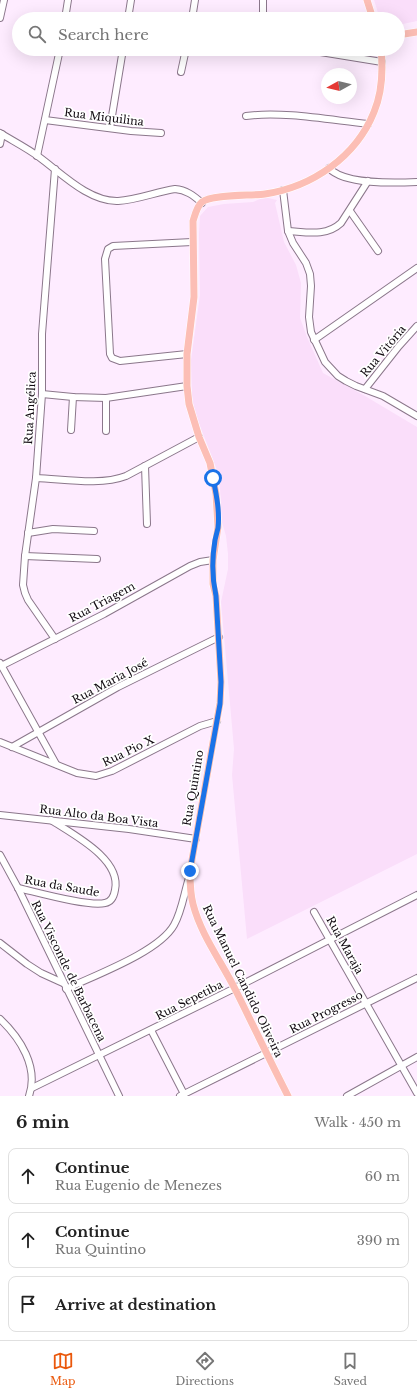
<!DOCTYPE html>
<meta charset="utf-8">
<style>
:root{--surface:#fff;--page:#f2f2f2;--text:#222;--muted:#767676;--line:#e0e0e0;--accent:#ea580c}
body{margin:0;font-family:"Libre Baskerville",serif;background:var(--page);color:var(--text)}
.compass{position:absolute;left:321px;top:68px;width:36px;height:36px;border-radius:50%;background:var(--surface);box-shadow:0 4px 16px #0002;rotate:262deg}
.stop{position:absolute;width:12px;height:12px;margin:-9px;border:3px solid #1a73e8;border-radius:50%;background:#fff}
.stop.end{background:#1a73e8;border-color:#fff;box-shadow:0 1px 4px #0008}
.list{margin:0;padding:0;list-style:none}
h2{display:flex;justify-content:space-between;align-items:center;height:52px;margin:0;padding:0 16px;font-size:17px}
h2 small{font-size:13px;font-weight:400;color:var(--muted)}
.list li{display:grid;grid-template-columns:26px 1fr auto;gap:12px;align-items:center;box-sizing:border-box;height:56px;margin:0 8px 8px;padding:0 8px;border:1px solid var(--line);border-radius:8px}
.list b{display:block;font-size:15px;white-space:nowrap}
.list p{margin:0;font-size:13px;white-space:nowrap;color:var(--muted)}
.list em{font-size:13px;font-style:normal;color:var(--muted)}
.icon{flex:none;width:22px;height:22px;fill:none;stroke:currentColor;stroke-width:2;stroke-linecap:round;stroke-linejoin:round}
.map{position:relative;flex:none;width:417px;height:1096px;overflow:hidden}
.search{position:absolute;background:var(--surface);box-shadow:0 4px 16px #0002;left:12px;right:12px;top:12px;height:44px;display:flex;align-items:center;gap:10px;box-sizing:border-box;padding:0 14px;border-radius:22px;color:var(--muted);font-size:15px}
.sheet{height:244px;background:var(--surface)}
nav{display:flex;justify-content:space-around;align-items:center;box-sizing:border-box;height:56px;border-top:1px solid var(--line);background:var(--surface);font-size:11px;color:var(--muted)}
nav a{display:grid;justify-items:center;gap:2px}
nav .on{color:var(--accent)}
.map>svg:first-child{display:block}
.built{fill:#fadefa}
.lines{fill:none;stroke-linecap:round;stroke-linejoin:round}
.minor-casing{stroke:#8b778b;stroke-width:8}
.major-casing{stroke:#fff;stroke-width:8}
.minor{stroke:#fff;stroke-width:6}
.major{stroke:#fcbeb5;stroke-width:7}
.route{stroke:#1a73e8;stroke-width:5}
.labels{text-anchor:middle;stroke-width:3.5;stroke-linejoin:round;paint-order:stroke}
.street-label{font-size:11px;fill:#110a11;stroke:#fff}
</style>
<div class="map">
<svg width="417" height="1096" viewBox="0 0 417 1096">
<rect width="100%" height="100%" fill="#feecff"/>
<g class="built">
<polygon points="374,0 417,0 417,21 398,25 398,19 380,19"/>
<polygon points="268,198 277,200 275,203 284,242 296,265 301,283 300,318 307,337 323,373 365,396 417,427 417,854 247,939 232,775 234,749 221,602 228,569 228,554 226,536 222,522 220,488 217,470 195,413 192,396 191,360 200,295 199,234 200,216 208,207 224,204 253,202 260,199"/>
</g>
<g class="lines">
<g class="minor-casing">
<g id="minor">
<polyline points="263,0 263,12 265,19"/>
<polyline points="0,18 4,0"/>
<polyline points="65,19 68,0"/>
<polyline points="128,19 131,0"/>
<polyline points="192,19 195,0"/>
<polyline points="302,49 382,62"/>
<polyline points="181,72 186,49"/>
<path d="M246 116C283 111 330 120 368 124"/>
<polyline points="45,120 131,131 161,133"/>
<polyline points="110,128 123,49"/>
<path d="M0 133C13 141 27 148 39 157 61 173 89 202 118 201 137 200 156 192 175 189 186 190 193 195 202 203"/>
<polyline points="0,144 2,134"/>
<polyline points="37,156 60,49"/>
<path d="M329 168C344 185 395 183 417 182"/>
<polyline points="283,190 288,231 293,243 306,263 310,274 311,286 309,317 311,332 325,362 338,376 346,381 356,386 383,396 417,416"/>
<polyline points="350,211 378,251"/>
<path d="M288 231C306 232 326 237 341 223L368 181"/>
<polyline points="314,340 417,268"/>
<polyline points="187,354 120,361 112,358 110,354 105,259 108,249 113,246 192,242"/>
<polyline points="365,389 399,346 417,326"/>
<polyline points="42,394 73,397 106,398 187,386"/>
<polyline points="106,398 106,431"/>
<polyline points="71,430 73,397"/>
<polyline points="145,466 147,524"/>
<path d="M36 478C64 479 100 486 126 476L199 437"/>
<polyline points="28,533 53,529 94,531"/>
<polyline points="25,556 97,559"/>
<polyline points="55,639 28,600 25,593 23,585 25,556 36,478 42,394 42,334 55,169"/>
<polyline points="0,663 56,764"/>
<polyline points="1,666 104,614 190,566 200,562 213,560"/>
<polyline points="0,742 77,773 96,776 112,771 200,726 217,721"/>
<polyline points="12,747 118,687 219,637"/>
<polyline points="0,815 129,829 196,839"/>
<polyline points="0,855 18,888 119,1096"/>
<path d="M18 888C36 892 88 907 105 903 111 902 114 896 115 890 122 859 72 834 51 820"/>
<polyline points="314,912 417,1093"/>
<polyline points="0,943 27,964 41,973 63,983"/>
<path d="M66 989C95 975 159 952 174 925 182 911 184 893 189 878"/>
<path d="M0 1019C20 1038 39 1067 29 1096"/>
<polyline points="151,1030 184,1094"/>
<polyline points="32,1088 235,988 417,895"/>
<polyline points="180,1096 417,978"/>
<polyline points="347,1096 417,1057"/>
</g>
</g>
<g class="major-casing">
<g id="major">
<polyline points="367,0 373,19"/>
<polyline points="398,35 417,32"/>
<path d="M288 1096C270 1061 253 1025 235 989 221 961 201 935 193 904 190 893 190 882 190 871L220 703 221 682 216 596 213 584V560L218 527 216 494 210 463 199 437 189 404 187 386V354L194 297 193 221C195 215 197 206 202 202 213 194 251 196 265 194 312 187 356 157 374 112 382 93 383 69 381 49"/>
</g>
</g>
<use href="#minor" class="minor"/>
<use href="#major" class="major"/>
</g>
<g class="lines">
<path class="route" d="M190 871 220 704 221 682 216 596C212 578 212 558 215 540 216 536 217 532 218 528 220 511 216 493 213 478"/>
</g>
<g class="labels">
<g class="street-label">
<text transform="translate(104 117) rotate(7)" y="4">Rua Miquilina</text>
<text transform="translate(383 351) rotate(-50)" y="4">Rua Vitória</text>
<text transform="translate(30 408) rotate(-87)" y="4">Rua Angélica</text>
<text transform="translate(102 602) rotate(-28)" y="4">Rua Triagem</text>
<text transform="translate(110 681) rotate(-28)" y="4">Rua Maria José</text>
<text transform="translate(128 751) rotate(-26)" y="4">Rua Pio X</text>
<text transform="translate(193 788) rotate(-80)" y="4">Rua Quintino</text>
<text transform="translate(99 816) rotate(7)" y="4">Rua Alto da Boa Vista</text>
<text transform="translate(62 886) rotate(10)" y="4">Rua da Saude</text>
<text transform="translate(345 945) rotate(61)" y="4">Rua Maraja</text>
<text transform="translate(69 971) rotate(64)" y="4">Rua Visconde de Barbacena</text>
<text transform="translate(243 981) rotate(64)" y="4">Rua Manuel Candido Oliveira</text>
<text transform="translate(189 1000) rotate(-27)" y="4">Rua Sepetiba</text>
<text transform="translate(326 1012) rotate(-27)" y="4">Rua Progresso</text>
</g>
</g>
</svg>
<svg class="compass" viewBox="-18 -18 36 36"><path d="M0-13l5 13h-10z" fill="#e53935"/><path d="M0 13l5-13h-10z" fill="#767676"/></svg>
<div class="stop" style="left:213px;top:478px"></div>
<div class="stop end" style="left:190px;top:871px"></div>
<div class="search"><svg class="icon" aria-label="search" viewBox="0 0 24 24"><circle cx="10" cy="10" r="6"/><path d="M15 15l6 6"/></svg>Search here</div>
</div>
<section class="sheet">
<h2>6 min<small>Walk · 450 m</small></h2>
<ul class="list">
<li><svg class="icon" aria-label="ahead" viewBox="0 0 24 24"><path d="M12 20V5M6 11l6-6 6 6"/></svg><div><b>Continue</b><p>Rua Eugenio de Menezes</p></div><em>60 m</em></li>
<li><svg class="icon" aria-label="ahead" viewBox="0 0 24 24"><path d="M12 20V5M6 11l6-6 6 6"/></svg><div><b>Continue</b><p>Rua Quintino</p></div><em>390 m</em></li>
<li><svg class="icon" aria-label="arrive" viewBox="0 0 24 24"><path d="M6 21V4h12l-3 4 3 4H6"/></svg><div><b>Arrive at destination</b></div></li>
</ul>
</section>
<nav>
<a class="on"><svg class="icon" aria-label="map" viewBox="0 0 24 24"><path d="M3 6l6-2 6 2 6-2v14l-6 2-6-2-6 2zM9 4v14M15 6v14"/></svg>Map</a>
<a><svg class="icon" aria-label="directions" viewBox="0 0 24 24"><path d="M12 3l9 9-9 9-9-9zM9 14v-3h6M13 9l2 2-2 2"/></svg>Directions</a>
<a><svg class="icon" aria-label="saved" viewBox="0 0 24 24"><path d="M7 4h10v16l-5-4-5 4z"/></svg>Saved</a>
</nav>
